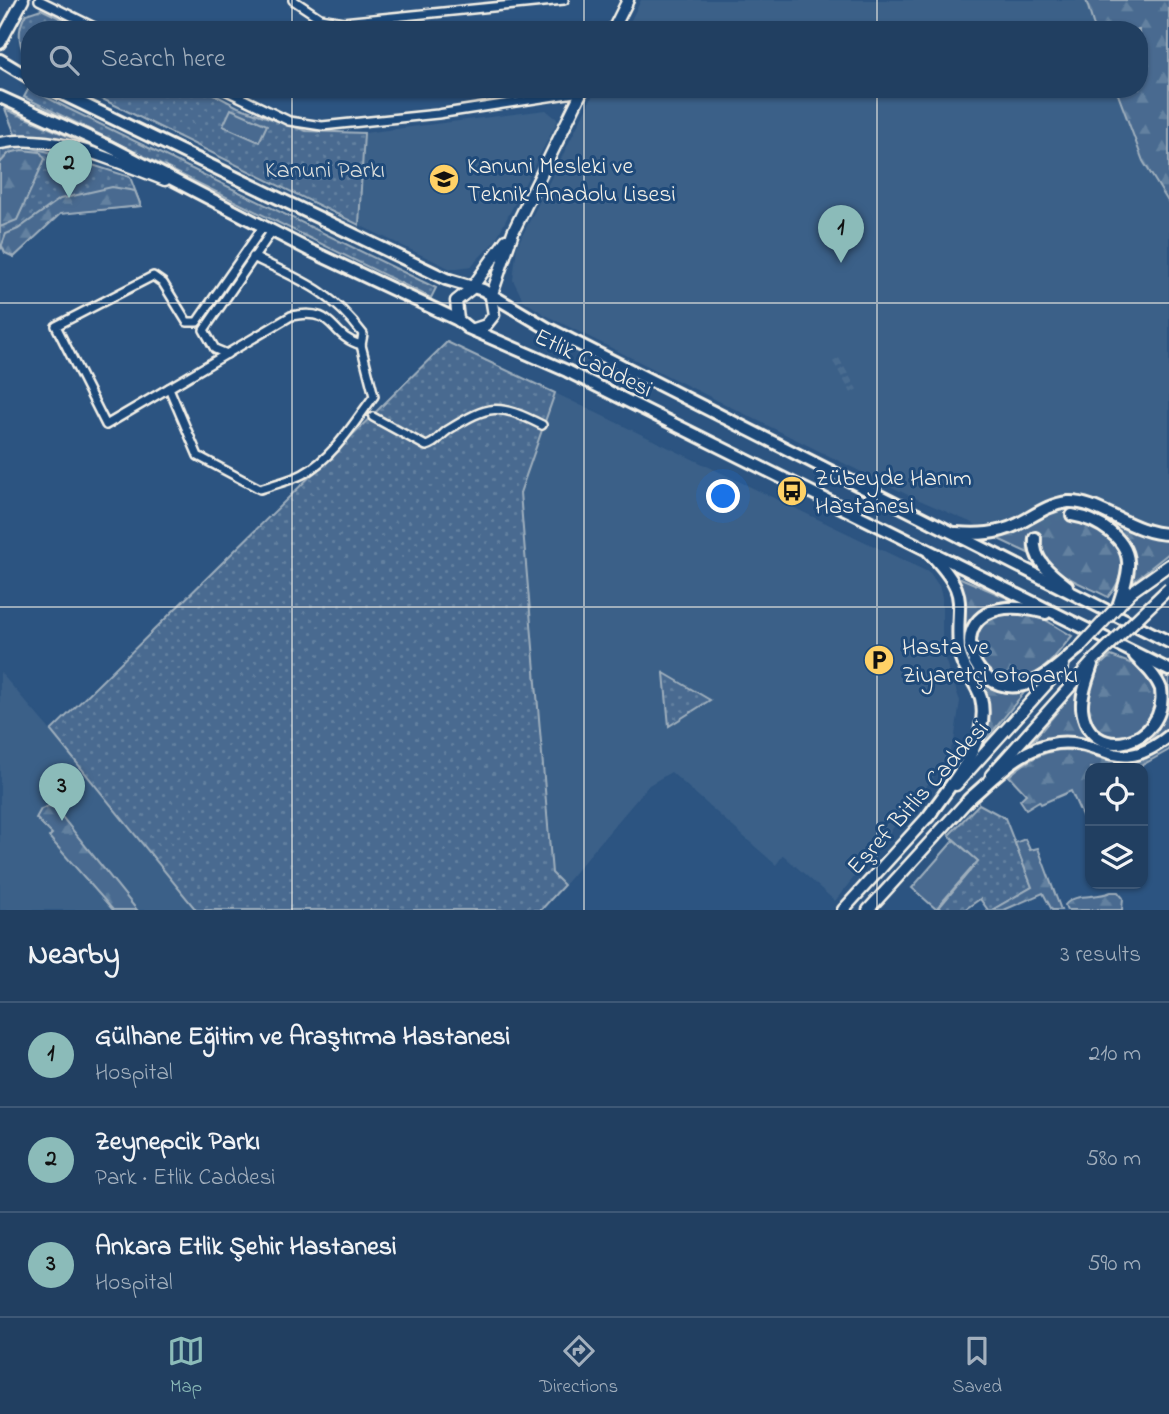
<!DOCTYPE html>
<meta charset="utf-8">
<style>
:root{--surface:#213f61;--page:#294667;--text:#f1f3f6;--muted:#a2afbd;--line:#3e5876;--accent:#8bbbb9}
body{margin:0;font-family:"Indie Flower",sans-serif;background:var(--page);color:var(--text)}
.controls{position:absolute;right:21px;bottom:21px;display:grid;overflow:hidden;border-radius:14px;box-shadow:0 2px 5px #0004}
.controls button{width:63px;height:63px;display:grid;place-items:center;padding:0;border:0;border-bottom:2px solid var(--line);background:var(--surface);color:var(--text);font:35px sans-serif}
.you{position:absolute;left:724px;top:497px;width:24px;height:24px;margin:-18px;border:5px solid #fff;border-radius:50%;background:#1a73e8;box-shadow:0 0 0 10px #1a73e833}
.badge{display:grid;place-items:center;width:46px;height:46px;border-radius:50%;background:var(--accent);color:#111;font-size:23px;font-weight:700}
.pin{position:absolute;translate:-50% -58px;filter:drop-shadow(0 2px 4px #0008)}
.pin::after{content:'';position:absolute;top:37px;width:24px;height:21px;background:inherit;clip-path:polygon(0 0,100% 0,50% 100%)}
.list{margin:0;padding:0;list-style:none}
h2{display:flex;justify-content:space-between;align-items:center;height:91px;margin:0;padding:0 28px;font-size:30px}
h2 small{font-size:23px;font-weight:400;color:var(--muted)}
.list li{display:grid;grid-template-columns:46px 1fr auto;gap:21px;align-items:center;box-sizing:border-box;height:105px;padding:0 28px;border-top:2px solid var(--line)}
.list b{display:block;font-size:26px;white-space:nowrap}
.list p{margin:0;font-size:23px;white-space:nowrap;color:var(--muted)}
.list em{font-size:23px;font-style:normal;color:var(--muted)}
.icon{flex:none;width:38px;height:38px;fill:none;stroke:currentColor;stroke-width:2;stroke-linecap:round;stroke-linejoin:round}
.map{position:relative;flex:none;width:1169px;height:910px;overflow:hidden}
.search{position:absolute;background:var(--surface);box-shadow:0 2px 5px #0004;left:21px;right:21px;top:21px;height:77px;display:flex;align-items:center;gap:18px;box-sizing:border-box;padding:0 24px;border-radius:28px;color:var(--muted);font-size:26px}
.sheet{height:406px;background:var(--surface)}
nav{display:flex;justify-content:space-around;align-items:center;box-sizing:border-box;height:98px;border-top:2px solid var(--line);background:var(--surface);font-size:19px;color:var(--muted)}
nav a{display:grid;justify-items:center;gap:4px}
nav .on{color:var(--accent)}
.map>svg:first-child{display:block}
.built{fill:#3b6088}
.grass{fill:url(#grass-dots);stroke:#9eaebc;stroke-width:2}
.forest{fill:url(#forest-firs);stroke:#9eaebc;stroke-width:2}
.pitch{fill:#496b90;stroke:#9eaebc;stroke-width:2}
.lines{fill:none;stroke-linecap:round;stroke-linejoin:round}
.street-tunnel{stroke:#4a6c90;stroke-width:7;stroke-dasharray:7 3.5;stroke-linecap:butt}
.primary-tunnel{stroke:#4a6c90;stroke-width:10;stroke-dasharray:10 5;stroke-linecap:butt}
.street-casing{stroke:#f4f1e8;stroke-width:12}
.secondary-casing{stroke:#f4f1e8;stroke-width:15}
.primary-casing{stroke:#f4f1e8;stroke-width:16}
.street{stroke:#1f4a7a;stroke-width:7}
.secondary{stroke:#1f4a7a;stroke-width:10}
.primary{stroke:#1f4a7a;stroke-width:10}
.secondary-bridge-casing{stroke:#f4f1e8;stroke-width:15;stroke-linecap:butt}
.secondary-bridge{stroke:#1f4a7a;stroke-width:10}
.grid{fill:none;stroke:#f4f1e8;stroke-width:2;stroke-opacity:0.55}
.labels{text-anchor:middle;stroke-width:6;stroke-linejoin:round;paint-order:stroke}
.poi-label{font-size:24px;fill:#f4f1e8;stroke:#1f4a7a;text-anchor:start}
.park-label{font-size:24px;fill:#dadddb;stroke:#1f4a7a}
.street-label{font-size:24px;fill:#f4f1e8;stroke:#1f4a7a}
</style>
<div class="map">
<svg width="1169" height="910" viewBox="0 0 1169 910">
<defs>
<pattern id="grass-dots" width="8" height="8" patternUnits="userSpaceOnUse" patternTransform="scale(1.75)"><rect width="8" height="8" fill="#496b90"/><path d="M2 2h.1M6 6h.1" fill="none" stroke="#6481a0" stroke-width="1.8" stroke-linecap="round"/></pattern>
<pattern id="forest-firs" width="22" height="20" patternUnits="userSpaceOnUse" patternTransform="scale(1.75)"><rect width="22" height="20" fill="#496b90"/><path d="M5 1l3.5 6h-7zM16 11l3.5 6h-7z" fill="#6481a0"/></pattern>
</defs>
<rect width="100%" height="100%" fill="#2c5481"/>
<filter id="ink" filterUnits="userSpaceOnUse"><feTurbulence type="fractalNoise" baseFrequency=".0143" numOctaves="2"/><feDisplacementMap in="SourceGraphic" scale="14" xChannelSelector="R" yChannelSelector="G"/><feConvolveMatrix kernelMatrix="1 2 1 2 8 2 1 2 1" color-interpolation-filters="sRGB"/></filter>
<g filter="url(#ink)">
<g class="built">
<polygon points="641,0 1169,0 1169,527 1141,522 1093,503 1066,499 1044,502 1000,524 977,525 908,495 545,315 523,300 513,280 517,246 596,89 1139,89 1139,30 626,30"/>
<polygon points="546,110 558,120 495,241 471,266 451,269 359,225 364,133"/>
<polygon points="555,393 930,573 939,586 942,597 942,651 960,701 954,742 944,764 835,901 783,855 776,865 671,772 649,785 564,885 552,873 520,493"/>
<polygon points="0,672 51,731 196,910 0,910"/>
</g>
<g class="grass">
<path d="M41 9 85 30H30V62C18 48 16 30 26 14Z"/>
<polygon points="29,88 69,109 436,288 431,298 24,97"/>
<polygon points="82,89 204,89 238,107 306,131 364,133 359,225"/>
<polygon points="5,109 86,144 86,145 48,136 15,134"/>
<polygon points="23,146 58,154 130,177 141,206 60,213 14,257 0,246 0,150"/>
<polygon points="447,342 555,393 520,493 552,873 564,885 541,910 196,910 51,731"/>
<polygon points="664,673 710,700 669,726"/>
<polygon points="979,804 1005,818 1032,887 992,910 988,910 980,899 964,910 937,910 978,861 949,835"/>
</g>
<g class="forest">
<polygon points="1086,0 1169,0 1169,203 1143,161 1116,89 1139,89 1139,30 1095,30"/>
<polygon points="22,150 40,152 45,159 17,220 0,227 0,163 9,153"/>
<polygon points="112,187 135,191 141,206 60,214 14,257 5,253 2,246 0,250 6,234 18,229 60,199"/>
<path d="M1060 508C1099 509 1129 537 1169 541V553L1130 584C1136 539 1115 521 1072 512V520C1116 519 1138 563 1108 597 1084 584 1037 571 1038 539L1031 538 1028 553 996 538Z"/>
<path d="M956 576 1012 600C949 603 954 702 1027 689L981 746C1001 694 970 692 964 649 960 620 972 606 956 576Z"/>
<path d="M1003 611 1042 618 1072 636C1059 651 1047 670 1027 678 993 691 963 654 983 624Z"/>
<path d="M1111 656 1138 666 1157 688 1158 718 1127 741 1101 736C1081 710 1083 677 1111 656Z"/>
<path d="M1154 667 1169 675V729L1150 743 1120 752 1031 743 1081 683 1082 720 1115 747C1169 750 1169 710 1152 671Z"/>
<path d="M1169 744V750L1137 768H1090V833L1071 791 1041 804 1039 801 1026 809 1020 800 1026 794 1009 776C1031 756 1057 743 1087 754 1098 757 1107 761 1119 762 1136 763 1154 752 1169 744Z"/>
<polygon points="49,806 55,808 137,910 113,910 49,837 52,834 36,818 41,809"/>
<polygon points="1025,839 1030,850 1038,848 1061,910 1052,910 1043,893 1004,910 992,910 1032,887 1015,843"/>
<path d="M1111 892H1118L1123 898 1122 910H1067L1065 905C1075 892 1096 899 1111 892Z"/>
</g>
<g class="pitch">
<polygon points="231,109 267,125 259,142 223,126"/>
<polygon points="954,840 978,861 936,909 912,888"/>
</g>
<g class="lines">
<polyline class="street-tunnel" points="836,360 854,391"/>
<path class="primary-tunnel" d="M1035 538C1041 521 1054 514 1072 515"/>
<g class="street-casing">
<g id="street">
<polyline points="39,0 100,30"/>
<polyline points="293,0 320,18 343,22 564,0"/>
<polyline points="223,89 289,121 322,126 438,114 581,92"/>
<path d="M253 257C302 281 329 289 363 334L361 345C327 335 338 307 291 316L106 425 56 326 153 276 163 283 187 322H197L263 227"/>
<polyline points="227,354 215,349 204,330 272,231"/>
<path d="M169 388 198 456 260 489C274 484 290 481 303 474 333 458 354 423 374 396L361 345"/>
<path d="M373 417 426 446C436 444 439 436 448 430 490 404 498 403 542 425"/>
</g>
</g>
<g class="secondary-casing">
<g id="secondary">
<polyline points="613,30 628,0"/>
<polyline points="0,43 23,0"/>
<path d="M0 143C55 132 114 161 165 180"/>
<polyline points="458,320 456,301 471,289 506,240"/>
<polyline points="474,329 486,325 494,315 491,297 513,232 583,89"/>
<polyline points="1118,606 1131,592 1169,565"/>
<polyline points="991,775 1093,661"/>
<polyline points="956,785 1063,666"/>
<polyline points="843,910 932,812"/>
<polyline points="868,910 971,797"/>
</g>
</g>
<g class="primary-casing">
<g id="primary">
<polyline points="0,60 30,78"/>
<polyline points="52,89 446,279 483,290 547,328 1169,642"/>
<polyline points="0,97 110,147 309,250 458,320 468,328 567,371 1169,670"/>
<path d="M1072 515C1097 519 1131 539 1128 568 1127 581 1122 594 1118 606"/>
<path d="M956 533C978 535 998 534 1018 524 1035 515 1049 504 1068 502 1098 500 1132 534 1169 534"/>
<path d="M1035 538C1032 560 1051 574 1067 586"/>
<path d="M1046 613C933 581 962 708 1030 683 1048 677 1064 660 1078 649"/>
<path d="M1093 661C1089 676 1081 693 1082 708 1088 767 1169 745 1161 689 1156 676 1145 666 1135 656"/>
<path d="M968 800C994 778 1022 746 1057 743 1104 738 1117 778 1169 736"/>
<path d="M928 817C950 784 992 741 981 698 976 681 961 668 959 650 955 597 972 598 929 552"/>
</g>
</g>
<use href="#street" class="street"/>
<use href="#secondary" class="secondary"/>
<use href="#primary" class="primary"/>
<g class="secondary-bridge-casing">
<g id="secondary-bridge">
<polyline points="1078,649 1118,606"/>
<polyline points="1093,661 1169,588"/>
</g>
</g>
<use href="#secondary-bridge" class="secondary-bridge"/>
</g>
</g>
<path class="grid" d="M292 0V30M584 0V30M877 0V30M292 89V910M584 89V910M877 89V910M0 303H1169M0 607H1169"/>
<defs>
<g id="school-disc" transform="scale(1.575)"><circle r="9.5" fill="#ffd166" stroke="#1f4a7a"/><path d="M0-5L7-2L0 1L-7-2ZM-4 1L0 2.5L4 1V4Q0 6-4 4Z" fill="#111"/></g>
<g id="bus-disc" transform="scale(1.575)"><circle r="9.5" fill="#ffd166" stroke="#1f4a7a"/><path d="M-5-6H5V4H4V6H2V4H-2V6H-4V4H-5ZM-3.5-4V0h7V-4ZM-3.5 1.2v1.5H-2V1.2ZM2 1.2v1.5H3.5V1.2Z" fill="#111"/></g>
<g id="parking-disc" transform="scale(1.575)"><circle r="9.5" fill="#ffd166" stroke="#1f4a7a"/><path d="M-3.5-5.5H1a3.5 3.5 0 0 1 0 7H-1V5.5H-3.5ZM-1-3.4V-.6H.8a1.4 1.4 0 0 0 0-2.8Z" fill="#111"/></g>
</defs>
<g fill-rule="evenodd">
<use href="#school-disc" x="444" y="179"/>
<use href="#bus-disc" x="792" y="491"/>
<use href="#parking-disc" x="879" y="660"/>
</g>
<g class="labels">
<g class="poi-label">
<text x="467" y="173">Kanuni Mesleki ve<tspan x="467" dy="28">Teknik Anadolu Lisesi</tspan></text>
<text x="815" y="485">Zübeyde Hanım<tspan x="815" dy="28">Hastanesi</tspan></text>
<text x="902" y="654">Hasta ve<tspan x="902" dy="28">Ziyaretçi Otoparkı</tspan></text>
</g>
<g class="park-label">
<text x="325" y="177">Kanuni Parkı</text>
</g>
<g class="street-label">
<text transform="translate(594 362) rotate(26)" y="8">Etlik Caddesi</text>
<text transform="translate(917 797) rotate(-48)" y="8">Eşref Bitlis Caddesi</text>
</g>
</g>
</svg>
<div class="controls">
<button><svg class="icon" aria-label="locate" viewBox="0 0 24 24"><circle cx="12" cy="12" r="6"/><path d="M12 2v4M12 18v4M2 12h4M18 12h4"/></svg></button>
<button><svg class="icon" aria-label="layers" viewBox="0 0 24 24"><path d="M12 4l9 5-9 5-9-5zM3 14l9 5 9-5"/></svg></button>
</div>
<div class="you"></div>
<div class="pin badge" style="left:841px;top:263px">1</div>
<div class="pin badge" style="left:69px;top:198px">2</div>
<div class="pin badge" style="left:62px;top:821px">3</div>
<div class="search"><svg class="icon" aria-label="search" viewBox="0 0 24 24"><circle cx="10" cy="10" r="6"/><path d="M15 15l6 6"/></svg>Search here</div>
</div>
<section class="sheet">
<h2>Nearby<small>3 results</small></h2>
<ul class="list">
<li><span class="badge">1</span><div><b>Gülhane Eğitim ve Araştırma Hastanesi</b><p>Hospital</p></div><em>210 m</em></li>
<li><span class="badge">2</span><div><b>Zeynepcik Parkı</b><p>Park · Etlik Caddesi</p></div><em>580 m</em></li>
<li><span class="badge">3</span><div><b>Ankara Etlik Şehir Hastanesi</b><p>Hospital</p></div><em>590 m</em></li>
</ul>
</section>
<nav>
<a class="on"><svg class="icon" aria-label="map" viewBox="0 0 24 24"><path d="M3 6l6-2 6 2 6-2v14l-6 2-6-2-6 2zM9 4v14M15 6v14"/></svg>Map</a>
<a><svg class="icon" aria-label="directions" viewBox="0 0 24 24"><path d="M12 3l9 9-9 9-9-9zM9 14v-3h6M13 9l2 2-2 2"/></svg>Directions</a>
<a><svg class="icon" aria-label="saved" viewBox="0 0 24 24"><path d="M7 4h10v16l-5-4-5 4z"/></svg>Saved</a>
</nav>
